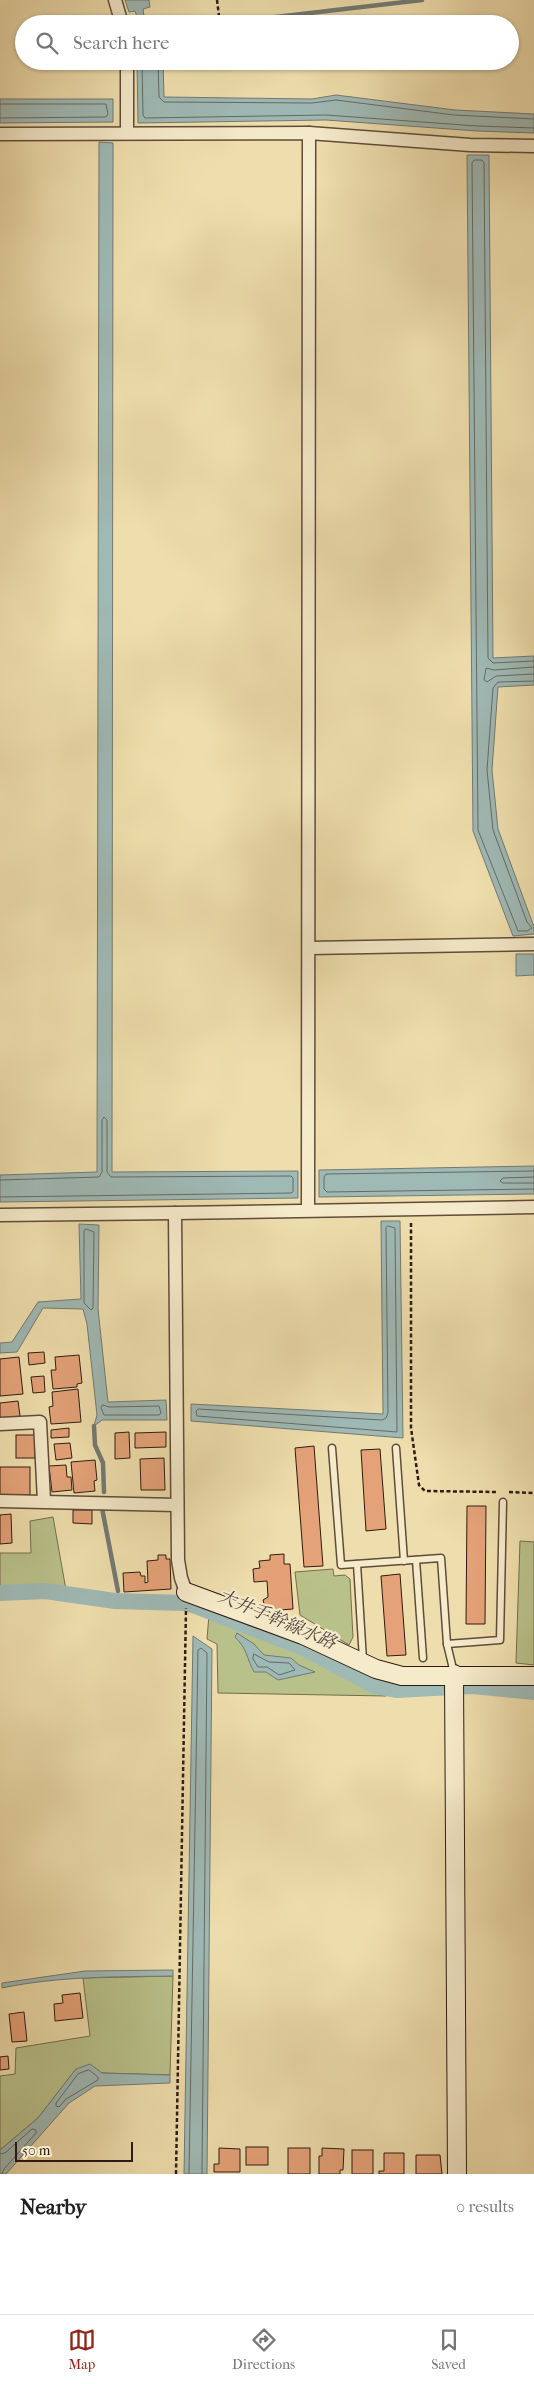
<!DOCTYPE html>
<meta charset="utf-8">
<style>
:root{--surface:#fff;--page:#f6f6f6;--text:#202124;--muted:#757577;--line:#e0e0e0;--accent:#8f2418}
body{margin:0;font-family:"IM FELL French Canon","Noto Serif JP",serif;background:var(--page);color:var(--text)}
.scale{position:absolute;left:15px;bottom:12px;width:118px;box-sizing:border-box;padding-left:5px;border:2px solid #2f1b13;border-top:0;font-size:14px;line-height:18px;white-space:nowrap;color:#2f1b13;-webkit-text-stroke:4px #f5eaca;paint-order:stroke}
.list{margin:0;padding:0;list-style:none}
h2{display:flex;justify-content:space-between;align-items:center;height:65px;margin:0;padding:0 20px;font-size:21px}
h2 small{font-size:16px;font-weight:400;color:var(--muted)}
.icon{flex:none;width:28px;height:28px;fill:none;stroke:currentColor;stroke-width:2;stroke-linecap:round;stroke-linejoin:round}
.map{position:relative;flex:none;width:534px;height:2174px;overflow:hidden}
.search{position:absolute;background:var(--surface);box-shadow:0 1px 4px #0004;left:15px;right:15px;top:15px;height:55px;display:flex;align-items:center;gap:12px;box-sizing:border-box;padding:0 18px;border-radius:28px;color:var(--muted);font-size:19px}
.sheet{height:140px;background:var(--surface)}
nav{display:flex;justify-content:space-around;align-items:center;box-sizing:border-box;height:70px;border-top:1px solid var(--line);background:var(--surface);font-size:14px;color:var(--muted)}
nav a{display:grid;justify-items:center;gap:2px}
nav .on{color:var(--accent)}
.map>svg:first-child{display:block}
.green{fill:#b9c18a;stroke:#746e4e}
.water{fill:#9fb9b5;stroke:#727a74}
.lines{fill:none;stroke-linecap:round;stroke-linejoin:round}
.shore{stroke:#676a64;stroke-width:1}
.stream{stroke:#727a74;stroke-width:4.5}
.canal{stroke:#9fb9b5;stroke-width:16}
.building{fill:#e5a278;stroke:#2f1b13}
.lane-casing{stroke:#5f4c3a;stroke-width:9}
.street-casing{stroke:#5f4c3a;stroke-width:15}
.secondary-casing{stroke:#2f1b13;stroke-width:20}
.path{stroke:#2f1b13;stroke-width:2.5;stroke-dasharray:4 2.5;stroke-linecap:butt}
.lane{stroke:#f5eaca;stroke-width:6}
.street{stroke:#f5eaca;stroke-width:12}
.secondary{stroke:#f5eaca;stroke-width:18}
.labels{text-anchor:middle;stroke-width:4.5;stroke-linejoin:round;paint-order:stroke}
.water-label{font-size:18px;font-style:italic;fill:#514a44;stroke:#f5eaca}
</style>
<div class="map">
<svg width="534" height="2174" viewBox="0 0 534 2174">
<rect width="100%" height="100%" fill="#efdead"/>
<filter id="stains"><feTurbulence type="fractalNoise" baseFrequency=".004" numOctaves="4"/><feColorMatrix values="0 0 0 0 .2 0 0 0 0 .09 0 0 0 0 .02 0 0 0 .5 -.17"/></filter>
<radialGradient id="worn" r=".72"><stop offset=".6" stop-color="#630" stop-opacity="0"/><stop offset="1" stop-color="#630" stop-opacity=".3"/></radialGradient>
<g class="green">
<polygon points="53,1517 66,1590 46,1587 0,1588 0,1553 31,1553 30,1521"/>
<polygon points="520,1541 534,1542 534,1665 516,1663"/>
<polygon points="333,1569 334,1576 345,1575 350,1579 353,1637 349,1645 300,1615 295,1572"/>
<polygon points="209,1615 306,1655 386,1696 218,1693 217,1644 207,1639"/>
<polygon points="173,1976 170,2075 102,2073 76,2069 38,2118 0,2150 0,2076 15,2074 16,2048 90,2036 83,1978"/>
</g>
<g class="water">
<polygon points="125,0 149,0 150,7 143,9 144,16 137,17 135,11 129,12"/>
<polygon points="137,61 163,61 164,97 312,99 336,95 455,110 534,114 534,133 477,131 326,120 138,123"/>
<polygon points="0,99 113,99 113,122 0,123"/>
<polygon points="99,142 113,143 112,1172 298,1171 298,1198 0,1202 0,1175 97,1172"/>
<polygon points="467,155 489,155 493,658 534,656 534,685 498,687 492,770 498,829 534,927 534,934 513,936 473,831"/>
<polygon points="516,954 534,954 534,975 516,976"/>
<polygon points="534,1166 534,1194 319,1197 319,1170"/>
<polygon points="381,1221 400,1221 403,1438 191,1421 191,1404 383,1414"/>
<polygon points="79,1224 99,1225 98,1309 108,1402 166,1400 167,1420 102,1420 94,1426 97,1415 87,1324 83,1309 43,1308 17,1352 0,1353 0,1343 12,1342 38,1302 81,1299"/>
<path d="M237 1633 254 1644 264 1655 291 1658 299 1665 315 1672 278 1680 266 1672H254C246 1657 248 1650 235 1637Z"/>
<polygon points="193,1636 212,1649 207,2174 184,2174"/>
<path d="M173 1970V1976C116 1977 59 1976 2 1988V1983L85 1971Z"/>
<polygon points="90,2064 102,2073 170,2075 170,2083 95,2086 69,2103 6,2174 0,2174 0,2150 38,2118 76,2069"/>
</g>
<g class="lines">
<g class="shore">
<polyline points="142,61 143,115 145,118 326,115 477,126 534,128"/>
<polyline points="158,61 159,97 164,102 312,103 336,100 454,115 534,119"/>
<polyline points="0,104 106,104 108,114 106,117 0,118"/>
<polyline points="534,661 493,663 488,658 484,163 482,160 474,160 472,163 478,830 518,931 527,931 532,928 527,922 493,830 487,770 493,688 498,682 534,681"/>
<polyline points="534,667 494,670 486,668 484,680 487,682 496,676 534,674"/>
<polyline points="534,1171 326,1174 324,1177 324,1189 327,1192 534,1189"/>
<polyline points="534,1177 503,1178 500,1181 503,1183 534,1183"/>
<polyline points="0,1180 99,1177 102,1172 102,1120 104,1117 107,1120 107,1172 111,1177 291,1176 293,1178 293,1192 291,1193 0,1197"/>
<polygon points="388,1226 395,1228 397,1432 197,1416 196,1411 198,1409 382,1420 386,1418 388,1413 386,1228"/>
<polygon points="86,1229 94,1232 93,1308 91,1310 84,1303 84,1232"/>
<polygon points="103,1405 109,1407 159,1406 161,1413 159,1415 104,1415 101,1408"/>
<polygon points="254,1654 269,1662 289,1663 295,1670 279,1675 267,1667 258,1667 253,1659"/>
<polygon points="89,2070 98,2077 98,2080 66,2099 59,2107 56,2106 56,2103 78,2074"/>
<polyline points="0,2154 5,2153 32,2129 36,2130 36,2133 4,2169 2,2174"/>
<polyline points="189,2174 198,1650 201,1648 207,1653 202,2174"/>
</g>
<g class="stream">
<polyline points="216,24 422,0"/>
<polyline points="94,1426 95,1445 103,1463 104,1492"/>
<polyline points="102,1508 118,1591"/>
</g>
<polyline class="canal" points="0,1593 45,1591 115,1601 185,1603 196,1606 303,1648 375,1686 396,1690 473,1686 534,1692"/>
</g>
<g class="building">
<polygon points="44,1352 45,1363 29,1365 28,1353"/>
<polygon points="79,1355 82,1383 77,1384 77,1387 53,1389 51,1370 56,1370 55,1357"/>
<polygon points="19,1357 23,1394 0,1396 0,1359"/>
<polygon points="44,1376 45,1392 33,1393 31,1377"/>
<polygon points="78,1389 81,1422 51,1424 49,1407 53,1406 52,1392"/>
<polygon points="18,1401 20,1416 0,1419 0,1403"/>
<polygon points="69,1428 69,1437 51,1438 51,1430"/>
<polygon points="129,1432 130,1458 115,1459 115,1433"/>
<polygon points="166,1432 166,1447 135,1448 135,1433"/>
<rect x="16" y="1435" width="19" height="23"/>
<polygon points="70,1443 72,1458 56,1460 54,1444"/>
<polygon points="314,1446 323,1566 304,1567 295,1448"/>
<polygon points="380,1449 386,1529 366,1531 361,1450"/>
<polygon points="164,1458 165,1490 141,1490 140,1459"/>
<polygon points="95,1460 97,1480 94,1481 95,1491 74,1493 71,1462"/>
<polygon points="66,1465 67,1477 71,1477 72,1490 52,1492 49,1466"/>
<rect x="0" y="1467" width="30" height="28"/>
<polygon points="467,1506 486,1506 485,1624 466,1624"/>
<polygon points="73,1510 92,1510 92,1524 73,1523"/>
<polygon points="11,1514 12,1543 0,1544 0,1515"/>
<polygon points="284,1554 284,1564 290,1564 293,1609 266,1611 263,1600 268,1597 267,1581 254,1582 253,1569 260,1568 259,1561 270,1560 270,1555"/>
<polygon points="158,1555 166,1555 166,1559 170,1559 171,1589 124,1592 123,1573 140,1572 141,1576 145,1576 145,1583 148,1582 147,1561 158,1560"/>
<polygon points="400,1574 406,1655 387,1656 381,1576"/>
<polygon points="80,1993 83,2018 55,2021 54,2004 63,2003 62,1995"/>
<polygon points="24,2012 27,2041 12,2042 9,2014"/>
<polygon points="8,2056 9,2069 0,2070 0,2057"/>
<rect x="246" y="2147" width="22" height="18"/>
<polygon points="219,2148 240,2149 240,2172 214,2172 214,2164 219,2164"/>
<rect x="288" y="2148" width="22" height="26"/>
<polygon points="322,2148 344,2149 343,2170 340,2170 340,2174 319,2174 319,2156 322,2156"/>
<rect x="352" y="2150" width="21" height="24"/>
<polygon points="384,2153 404,2153 404,2174 379,2174 379,2171 384,2171"/>
<polygon points="416,2155 440,2155 442,2174 416,2174"/>
</g>
<g class="lines">
<g class="lane-casing">
<g id="lane">
<polyline points="332,1448 341,1565 441,1558 447,1644 454,1673"/>
<polyline points="396,1448 404,1561"/>
<polyline points="416,1560 423,1658"/>
<polyline points="357,1564 363,1660"/>
<polyline points="447,1644 500,1640 503,1502"/>
</g>
</g>
<g class="street-casing">
<g id="street">
<polyline points="115,0 122,24"/>
<polyline points="127,133 127,61"/>
<polyline points="0,134 309,133 470,145 534,146"/>
<polyline points="309,948 534,944"/>
<polyline points="308,1210 309,133"/>
<polyline points="0,1215 175,1213"/>
<polyline points="0,1424 40,1422 44,1501"/>
<polyline points="0,1501 177,1505"/>
<polyline points="186,1592 181,1578 178,1560 175,1213 534,1207"/>
</g>
</g>
<g class="secondary-casing">
<g id="secondary">
<polyline points="186,1592 303,1635 376,1669 402,1676 534,1676"/>
<polyline points="454,1674 457,2174"/>
</g>
</g>
<g class="path">
<polyline points="217,0 220,24"/>
<polyline points="411,1223 411,1428 419,1485 425,1491 498,1492"/>
<polyline points="509,1492 534,1493"/>
<polyline points="176,2174 186,1608"/>
</g>
<use href="#lane" class="lane"/>
<use href="#street" class="street"/>
<use href="#secondary" class="secondary"/>
</g>
<g class="labels">
<g class="water-label">
<text transform="translate(277 1619) rotate(23)" y="6">大井手幹線水路</text>
</g>
</g>
<rect width="100%" height="100%" filter="url(#stains)"/>
<rect width="100%" height="100%" fill="url(#worn)"/>
</svg>
<div class="scale">50 m</div>
<div class="search"><svg class="icon" aria-label="search" viewBox="0 0 24 24"><circle cx="10" cy="10" r="6"/><path d="M15 15l6 6"/></svg>Search here</div>
</div>
<section class="sheet">
<h2>Nearby<small>0 results</small></h2>
<ul class="list">
</ul>
</section>
<nav>
<a class="on"><svg class="icon" aria-label="map" viewBox="0 0 24 24"><path d="M3 6l6-2 6 2 6-2v14l-6 2-6-2-6 2zM9 4v14M15 6v14"/></svg>Map</a>
<a><svg class="icon" aria-label="directions" viewBox="0 0 24 24"><path d="M12 3l9 9-9 9-9-9zM9 14v-3h6M13 9l2 2-2 2"/></svg>Directions</a>
<a><svg class="icon" aria-label="saved" viewBox="0 0 24 24"><path d="M7 4h10v16l-5-4-5 4z"/></svg>Saved</a>
</nav>
